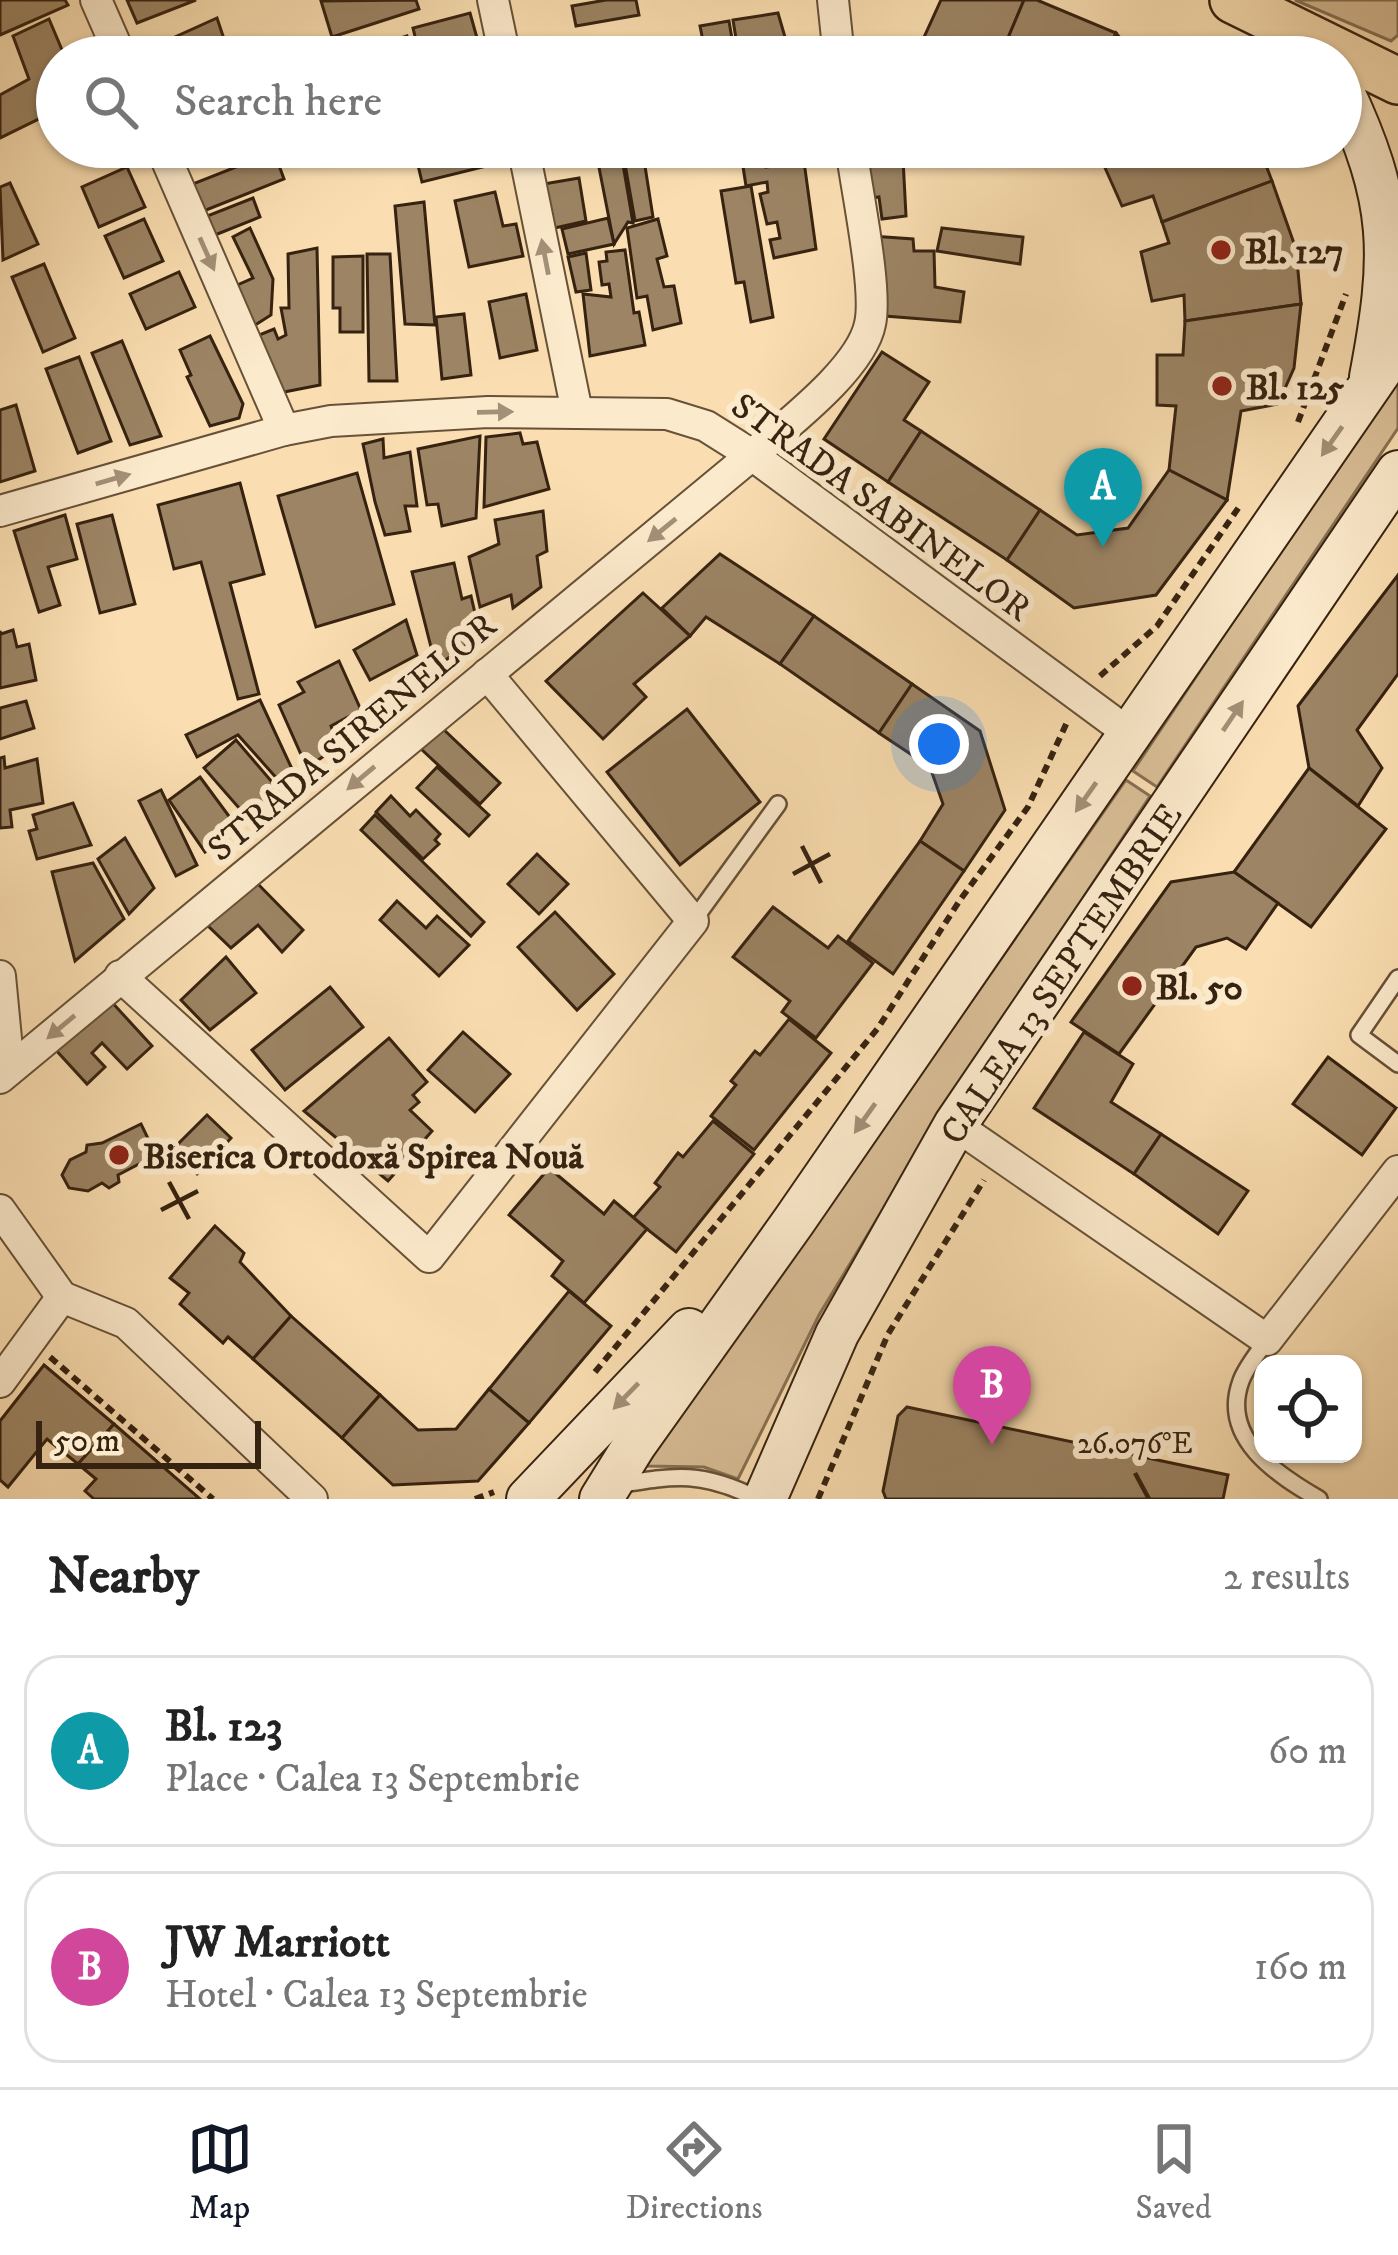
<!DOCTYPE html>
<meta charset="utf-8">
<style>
:root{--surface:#fff;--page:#f6f6f6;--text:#222;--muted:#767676;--line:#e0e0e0;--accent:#111827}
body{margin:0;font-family:"IM FELL DW Pica",serif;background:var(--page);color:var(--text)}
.controls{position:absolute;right:36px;bottom:36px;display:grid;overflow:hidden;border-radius:24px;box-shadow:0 3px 9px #0004}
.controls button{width:108px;height:108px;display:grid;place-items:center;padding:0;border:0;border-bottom:3px solid var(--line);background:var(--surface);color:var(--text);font:60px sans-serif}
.scale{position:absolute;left:36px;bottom:30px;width:225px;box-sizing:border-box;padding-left:12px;border:6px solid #362210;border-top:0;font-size:33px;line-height:42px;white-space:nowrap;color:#362210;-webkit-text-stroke:9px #fceacc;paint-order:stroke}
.you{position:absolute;left:939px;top:744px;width:42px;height:42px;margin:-30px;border:9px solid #fff;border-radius:50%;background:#1a73e8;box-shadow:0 0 0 18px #1a73e833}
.badge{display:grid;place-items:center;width:78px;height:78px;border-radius:50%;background:var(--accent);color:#fff;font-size:39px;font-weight:700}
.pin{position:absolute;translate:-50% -99px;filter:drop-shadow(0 3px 6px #0008)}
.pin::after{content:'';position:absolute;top:63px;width:42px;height:36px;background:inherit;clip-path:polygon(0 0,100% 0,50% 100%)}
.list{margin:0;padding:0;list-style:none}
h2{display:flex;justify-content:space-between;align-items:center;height:156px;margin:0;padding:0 48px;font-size:51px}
h2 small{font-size:39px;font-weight:400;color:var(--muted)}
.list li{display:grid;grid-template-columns:78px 1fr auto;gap:36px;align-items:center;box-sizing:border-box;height:192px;margin:0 24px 24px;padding:0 24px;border:3px solid var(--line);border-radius:36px}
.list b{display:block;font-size:45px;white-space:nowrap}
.list p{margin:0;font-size:39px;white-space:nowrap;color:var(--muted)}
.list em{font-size:39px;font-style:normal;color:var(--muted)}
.icon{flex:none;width:66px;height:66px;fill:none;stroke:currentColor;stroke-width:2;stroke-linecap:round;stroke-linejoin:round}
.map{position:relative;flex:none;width:1398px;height:1499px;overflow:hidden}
.search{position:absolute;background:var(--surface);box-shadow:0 3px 9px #0004;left:36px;right:36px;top:36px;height:132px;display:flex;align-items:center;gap:30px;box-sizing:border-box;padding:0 42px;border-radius:66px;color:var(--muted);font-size:45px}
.sheet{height:588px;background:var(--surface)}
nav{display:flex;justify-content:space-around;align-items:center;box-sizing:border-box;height:168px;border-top:3px solid var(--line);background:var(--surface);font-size:33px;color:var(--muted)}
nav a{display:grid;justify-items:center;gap:6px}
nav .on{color:var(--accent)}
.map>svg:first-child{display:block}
.green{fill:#d9be96;stroke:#887053;stroke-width:3}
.building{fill:#9c8464;stroke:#362210;stroke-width:3}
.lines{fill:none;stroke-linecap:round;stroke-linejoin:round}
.lane-casing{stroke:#675138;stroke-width:20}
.street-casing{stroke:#675138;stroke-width:34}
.secondary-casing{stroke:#362210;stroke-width:46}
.primary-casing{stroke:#362210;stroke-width:50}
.path{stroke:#362210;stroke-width:6;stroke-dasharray:9 6;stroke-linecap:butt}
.lane{stroke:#fceacc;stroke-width:15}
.street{stroke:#fceacc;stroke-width:30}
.secondary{stroke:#fceacc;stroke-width:42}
.primary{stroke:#fadeb1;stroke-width:45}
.oneway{fill:#a39077}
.ticks{fill:none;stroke:#362210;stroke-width:4.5}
.poi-dot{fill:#8f2418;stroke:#fceacc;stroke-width:4.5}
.labels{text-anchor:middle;stroke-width:12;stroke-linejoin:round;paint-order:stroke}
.poi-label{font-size:36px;font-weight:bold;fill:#362210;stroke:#fceacc;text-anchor:start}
.street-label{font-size:36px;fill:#362210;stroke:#fceacc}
.ticks-label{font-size:30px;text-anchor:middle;fill:#362210;stroke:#fceacc;stroke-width:12;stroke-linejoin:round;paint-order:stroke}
</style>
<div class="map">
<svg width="1398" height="1499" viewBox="0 0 1398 1499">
<rect width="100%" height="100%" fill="#fadeb1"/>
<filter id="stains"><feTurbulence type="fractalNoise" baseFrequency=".00167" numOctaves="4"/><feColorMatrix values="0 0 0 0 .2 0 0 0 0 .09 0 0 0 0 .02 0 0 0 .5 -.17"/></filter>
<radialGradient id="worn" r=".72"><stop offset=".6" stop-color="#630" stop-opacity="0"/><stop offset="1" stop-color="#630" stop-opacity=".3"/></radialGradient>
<g class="green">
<polygon points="1295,0 1398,0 1398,35 1391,41"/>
<polygon points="1398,375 1398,428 1157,787 1133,771"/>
<polygon points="1126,780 1150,796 929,1133 819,1315 738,1479 704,1467 646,1466"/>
</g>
<g class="building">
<polygon points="0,0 65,0 68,5 0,35"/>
<polygon points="127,0 196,0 137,23"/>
<polygon points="416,0 419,9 332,37 321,1"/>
<polygon points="606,0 636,0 639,15 576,26 572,6"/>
<polygon points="941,0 1024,0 1000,57 979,49 975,57 915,57"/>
<polygon points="1024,0 1037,0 1116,33 1105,57 1000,57"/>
<polygon points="470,13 479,45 420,57 413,28"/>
<polygon points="778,13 787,44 782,46 784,57 739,57 733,20"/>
<polygon points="217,18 225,42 192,57 147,57 144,51"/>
<polygon points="49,19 65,57 57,57 57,110 0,138 0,95 29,79 13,36"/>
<polygon points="729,21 735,57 717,57 716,48 705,51 700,26"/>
<polygon points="1116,33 1136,57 1105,57"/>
<polygon points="407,36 414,57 363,57 361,51"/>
<polygon points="451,147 495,147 499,163 422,182 417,161 452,152"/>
<polygon points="595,147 620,147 633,223 628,222 614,244"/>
<polygon points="622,147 642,147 653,217 635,221"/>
<polygon points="740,147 764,147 766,167 780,165 777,147 802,147 816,249 774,258 770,240 780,238 777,222 767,224 760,194 768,192 767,182 746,186"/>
<polygon points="863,147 903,159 906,216 882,219 879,197 870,198"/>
<polygon points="1128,147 1259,147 1272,181 1162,222 1153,196 1122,206 1102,161"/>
<polygon points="274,152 284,179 196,214 185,187"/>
<polygon points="127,167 145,207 99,227 82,187"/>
<polygon points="579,178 586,221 546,230 538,185"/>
<polygon points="1272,181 1296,249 1301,304 1185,321 1184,295 1152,301 1141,252 1169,243 1162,222"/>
<polygon points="10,183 38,244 3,260 0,187"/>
<polygon points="751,186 773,317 751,322 744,282 736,283 721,191"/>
<polygon points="495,192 503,226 516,224 523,256 469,267 455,201"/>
<polygon points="253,198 260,217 205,239 197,220"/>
<polygon points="424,202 435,325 405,324 395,206"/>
<polygon points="608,218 614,244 568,254 562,229"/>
<polygon points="144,219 163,261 124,278 105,236"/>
<polygon points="658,219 667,256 657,259 664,287 674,286 681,323 653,330 647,296 637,298 627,228"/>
<polygon points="250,228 273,279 271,315 244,332 226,290 253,278 233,237"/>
<polygon points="942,228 1023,237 1020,264 937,251"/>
<polygon points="871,236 913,239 914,251 934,251 935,287 964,292 960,322 885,316"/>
<polygon points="317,248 320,385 279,393 252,338 274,329 278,339 286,335 281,308 289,308 288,254"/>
<polygon points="625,250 634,313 639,312 645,345 590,356 583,294 611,297 609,284 602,285 599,262 607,261 606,252"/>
<polygon points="586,253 591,290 576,292 568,257"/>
<polygon points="367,254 390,254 397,381 369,381"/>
<polygon points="363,256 363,332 340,332 340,308 333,308 333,257"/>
<polygon points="44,264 75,338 43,352 12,277"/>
<polygon points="179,272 195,307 146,329 130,294"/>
<polygon points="526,294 537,350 500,358 489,302"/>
<polygon points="1301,304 1294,368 1278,404 1241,411 1227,500 1169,470 1176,406 1157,405 1157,355 1183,355 1185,321"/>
<polygon points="464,314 471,375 442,379 436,317"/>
<polygon points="210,336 243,404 239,418 210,426 187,377 191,375 180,350"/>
<polygon points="122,341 161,436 130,445 92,353"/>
<polygon points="882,352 929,382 904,420 921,431 888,482 824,439"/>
<polygon points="79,357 111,441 78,453 46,369"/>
<polygon points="16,405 35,471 0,482 0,410"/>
<polygon points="921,431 1040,510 1007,560 888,482"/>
<polygon points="520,433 523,444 537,442 549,489 484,507 486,437"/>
<polygon points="480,436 476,518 442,526 438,504 427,505 418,449"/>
<polygon points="383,439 384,458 410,452 417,506 405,506 410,531 385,535 375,502 363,444"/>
<polygon points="1169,470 1227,500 1156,595 1074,608 1007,560 1040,510 1077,535 1128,528"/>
<polygon points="357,473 394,604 316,627 278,496"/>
<polygon points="240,483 264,574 230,583 259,694 238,699 201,562 174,569 158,505"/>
<polygon points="543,511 547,551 537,556 541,587 513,608 511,595 480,607 469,557 499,544 495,520"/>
<polygon points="65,515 77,559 48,567 60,605 39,612 14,531"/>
<polygon points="112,515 135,604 100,613 77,524"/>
<polygon points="720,554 814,616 780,664 706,617 690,636 662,608"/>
<polygon points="454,563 462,599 471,596 480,635 436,667 412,572"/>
<polygon points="1398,575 1398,674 1357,730 1382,768 1358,806 1309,768 1298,706"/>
<polygon points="643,593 690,636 634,684 646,697 603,739 546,681"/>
<polygon points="814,616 912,684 879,733 780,664"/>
<polygon points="406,620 417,655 370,680 354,650"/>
<polygon points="13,630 17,647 29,644 36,680 0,688 0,631 1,634"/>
<polygon points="339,661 361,710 331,726 338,746 307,768 279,705 304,692 298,682"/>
<polygon points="912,684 980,731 1005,810 964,871 920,841 943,804 930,767 879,733"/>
<polygon points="260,700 293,771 281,783 238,735 197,757 186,735"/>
<polygon points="26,701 34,728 0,739 0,708"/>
<polygon points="687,709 760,802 680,865 607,772"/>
<polygon points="441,727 500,783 480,804 420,748"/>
<polygon points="236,740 278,789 246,816 204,768"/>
<polygon points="4,757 5,768 37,759 43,803 10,810 12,827 0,828 0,758"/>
<polygon points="437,767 489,815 469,836 417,788"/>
<polygon points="1309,768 1386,829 1311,927 1234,872"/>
<polygon points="200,777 237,827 205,852 169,800"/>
<polygon points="161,790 197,865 176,876 139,801"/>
<polygon points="391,796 410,816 416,810 440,834 435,840 439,844 423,859 376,812"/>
<polygon points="73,803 91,845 37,859 29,831 37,829 33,815"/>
<polygon points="375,815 484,922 471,936 361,830"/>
<polygon points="125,838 154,888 129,914 98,859"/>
<polygon points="920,841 964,871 893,974 848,941"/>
<polygon points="537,854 568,884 539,914 508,884"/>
<polygon points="93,863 124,919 75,961 52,872"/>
<polygon points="1234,872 1278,903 1246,949 1227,938 1196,947 1119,1054 1071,1022 1171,882"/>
<polygon points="255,881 303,930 282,952 258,925 231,948 205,923"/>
<polygon points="397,901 426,928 437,916 469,945 439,976 380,920"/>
<polygon points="773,907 828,948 838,936 873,963 816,1038 782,1012 790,1001 733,957"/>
<polygon points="555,912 614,974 577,1010 518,947"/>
<polygon points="226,957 256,993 210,1030 181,1000"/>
<polygon points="330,987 363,1027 285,1090 252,1050"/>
<polygon points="108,998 152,1046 127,1069 102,1043 92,1053 105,1067 87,1084 54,1048"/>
<polygon points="789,1019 831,1053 754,1150 711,1116 736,1085 731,1081 755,1051 760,1055"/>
<polygon points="463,1032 510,1074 475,1112 428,1070"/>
<polygon points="1084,1032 1133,1064 1111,1102 1161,1134 1134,1174 1034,1108"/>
<polygon points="389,1038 427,1082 413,1095 419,1102 410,1110 432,1131 388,1181 304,1111"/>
<polygon points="1328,1057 1396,1108 1362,1155 1293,1104"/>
<polygon points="207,1115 231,1138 197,1174 171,1151"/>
<polygon points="713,1121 754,1154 676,1252 633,1218 660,1187 655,1183 678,1153 683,1157"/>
<polygon points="141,1124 156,1155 118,1175 119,1182 109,1188 102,1183 88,1191 69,1188 62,1175 70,1160 86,1152 87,1145 102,1143"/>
<polygon points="1161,1134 1248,1191 1218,1234 1134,1174"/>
<polygon points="549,1168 604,1214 614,1201 647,1229 584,1303 552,1276 563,1261 509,1215"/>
<polygon points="215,1226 244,1253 240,1262 291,1316 253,1359 228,1337 223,1343 180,1304 189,1293 170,1278"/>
<polygon points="569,1291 611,1326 529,1423 489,1389"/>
<polygon points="291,1316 380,1395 342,1438 253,1359"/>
<polygon points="44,1365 114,1424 78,1464 47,1439 8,1487 0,1480 0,1421"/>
<polygon points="489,1389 529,1423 478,1481 393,1485 342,1438 380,1395 418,1430 456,1429"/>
<polygon points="907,1407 1228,1475 1223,1499 886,1499 883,1491 898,1416"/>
<polygon points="114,1424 200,1499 94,1499 85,1491 96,1479 78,1464"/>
</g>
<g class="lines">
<g class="lane-casing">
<g id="lane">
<polyline points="693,921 778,804"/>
<polyline points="1398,978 1359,1035 1398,1064"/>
<path d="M1267 1340C1258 1353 1246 1367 1241 1381 1220 1438 1276 1474 1319 1499"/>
<path d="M617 1485C677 1475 702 1471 758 1499"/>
</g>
</g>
<g class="street-casing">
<g id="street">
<polyline points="96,0 121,57"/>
<polyline points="493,0 505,57"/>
<polyline points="833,0 839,57"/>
<polyline points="161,147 284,430"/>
<polyline points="523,147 577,412"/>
<polyline points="0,511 284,430 331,421 488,412 667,414 706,426 752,455 1130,734"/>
<polyline points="0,976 9,1070"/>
<polyline points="120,976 429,1257 693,921 487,674"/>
<path d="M0 1078 752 455C786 425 861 369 870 324 878 289 856 188 851 147"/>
<polyline points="955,1125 1267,1340 1398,1171"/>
<polyline points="0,1210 62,1297 126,1323 312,1499"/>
<polyline points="0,1382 62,1297"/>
</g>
</g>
<g class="secondary-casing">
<g id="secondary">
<path d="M1341 88C1395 202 1394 255 1371 377"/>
<polyline points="528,1499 689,1330"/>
<polyline points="601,1499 635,1444 794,1221 1398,345"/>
<polyline points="765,1499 837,1334 955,1125 1398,472"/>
</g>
</g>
<g class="primary-casing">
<polyline id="primary" points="1233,0 1398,81"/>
</g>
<g class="path">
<polyline points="1298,422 1346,294"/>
<polyline points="1100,676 1157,626 1239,507"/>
<polyline points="50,1357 213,1499"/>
<polyline points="595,1372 878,1028 960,900 1028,807 1068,720"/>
<polyline points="475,1499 494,1492"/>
<polyline points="818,1499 888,1334 984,1180"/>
</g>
<use href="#lane" class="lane"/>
<use href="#street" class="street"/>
<use href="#secondary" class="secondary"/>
<use href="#primary" class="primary"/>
</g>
<defs><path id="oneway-solid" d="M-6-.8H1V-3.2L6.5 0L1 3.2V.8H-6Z" transform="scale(3)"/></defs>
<g class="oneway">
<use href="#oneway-solid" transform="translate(207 254) rotate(66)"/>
<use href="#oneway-solid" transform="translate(545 257) rotate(-101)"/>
<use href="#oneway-solid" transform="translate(495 412) rotate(-1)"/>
<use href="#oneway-solid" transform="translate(1332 441) rotate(125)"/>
<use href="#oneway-solid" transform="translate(113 479) rotate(-16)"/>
<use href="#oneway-solid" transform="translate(662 530) rotate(141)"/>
<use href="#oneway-solid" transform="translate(1233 716) rotate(-56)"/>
<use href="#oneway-solid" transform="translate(361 778) rotate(140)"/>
<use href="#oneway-solid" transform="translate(1086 797) rotate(125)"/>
<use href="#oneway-solid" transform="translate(61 1027) rotate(140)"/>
<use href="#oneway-solid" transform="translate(865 1118) rotate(125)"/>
<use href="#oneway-solid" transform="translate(626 1396) rotate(134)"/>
</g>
<path class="ticks" d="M802 846 821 883M793 874 830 854M169 1182 189 1219M161 1210 198 1191M1135 1473 1149 1499"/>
<g class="poi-dot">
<circle cx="1221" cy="250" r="12"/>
<circle cx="1222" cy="386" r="12"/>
<circle cx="1132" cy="986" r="12"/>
<circle cx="119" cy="1155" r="12"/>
</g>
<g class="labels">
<g class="poi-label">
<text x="1245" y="263">Bl. 127</text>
<text x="1246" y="399">Bl. 125</text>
<text x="1156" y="999">Bl. 50</text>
<text x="143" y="1168">Biserica Ortodoxă Spirea Nouă</text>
</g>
<g class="street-label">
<text transform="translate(882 506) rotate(36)" y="13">STRADA SABINELOR</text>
<text transform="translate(351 736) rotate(-40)" y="13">STRADA SIRENELOR</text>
<text transform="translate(1060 973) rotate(-56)" y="13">CALEA 13 SEPTEMBRIE</text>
</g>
</g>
<g class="ticks-label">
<text x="1135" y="1453">26.076°E</text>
</g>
<rect width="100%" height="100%" filter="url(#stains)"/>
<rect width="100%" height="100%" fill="url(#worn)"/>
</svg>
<div class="controls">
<button><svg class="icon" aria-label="locate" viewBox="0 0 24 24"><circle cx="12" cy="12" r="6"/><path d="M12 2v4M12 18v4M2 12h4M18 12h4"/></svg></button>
</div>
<div class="scale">50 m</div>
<div class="you"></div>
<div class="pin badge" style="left:1103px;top:547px;background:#0f9aa8">A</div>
<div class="pin badge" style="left:992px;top:1445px;background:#d1479c">B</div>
<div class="search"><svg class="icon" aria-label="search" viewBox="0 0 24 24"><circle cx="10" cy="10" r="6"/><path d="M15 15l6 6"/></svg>Search here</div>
</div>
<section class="sheet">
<h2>Nearby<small>2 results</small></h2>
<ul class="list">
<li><span class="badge" style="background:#0f9aa8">A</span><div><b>Bl. 123</b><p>Place · Calea 13 Septembrie</p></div><em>60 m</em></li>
<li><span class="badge" style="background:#d1479c">B</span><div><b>JW Marriott</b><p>Hotel · Calea 13 Septembrie</p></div><em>160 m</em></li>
</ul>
</section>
<nav>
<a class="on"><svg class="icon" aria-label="map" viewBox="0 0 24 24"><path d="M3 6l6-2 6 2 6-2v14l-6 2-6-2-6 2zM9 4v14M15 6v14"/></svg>Map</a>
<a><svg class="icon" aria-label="directions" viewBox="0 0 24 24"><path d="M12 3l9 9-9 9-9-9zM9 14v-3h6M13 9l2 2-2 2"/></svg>Directions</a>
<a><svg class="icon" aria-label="saved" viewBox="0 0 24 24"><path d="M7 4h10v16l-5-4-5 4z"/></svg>Saved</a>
</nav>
